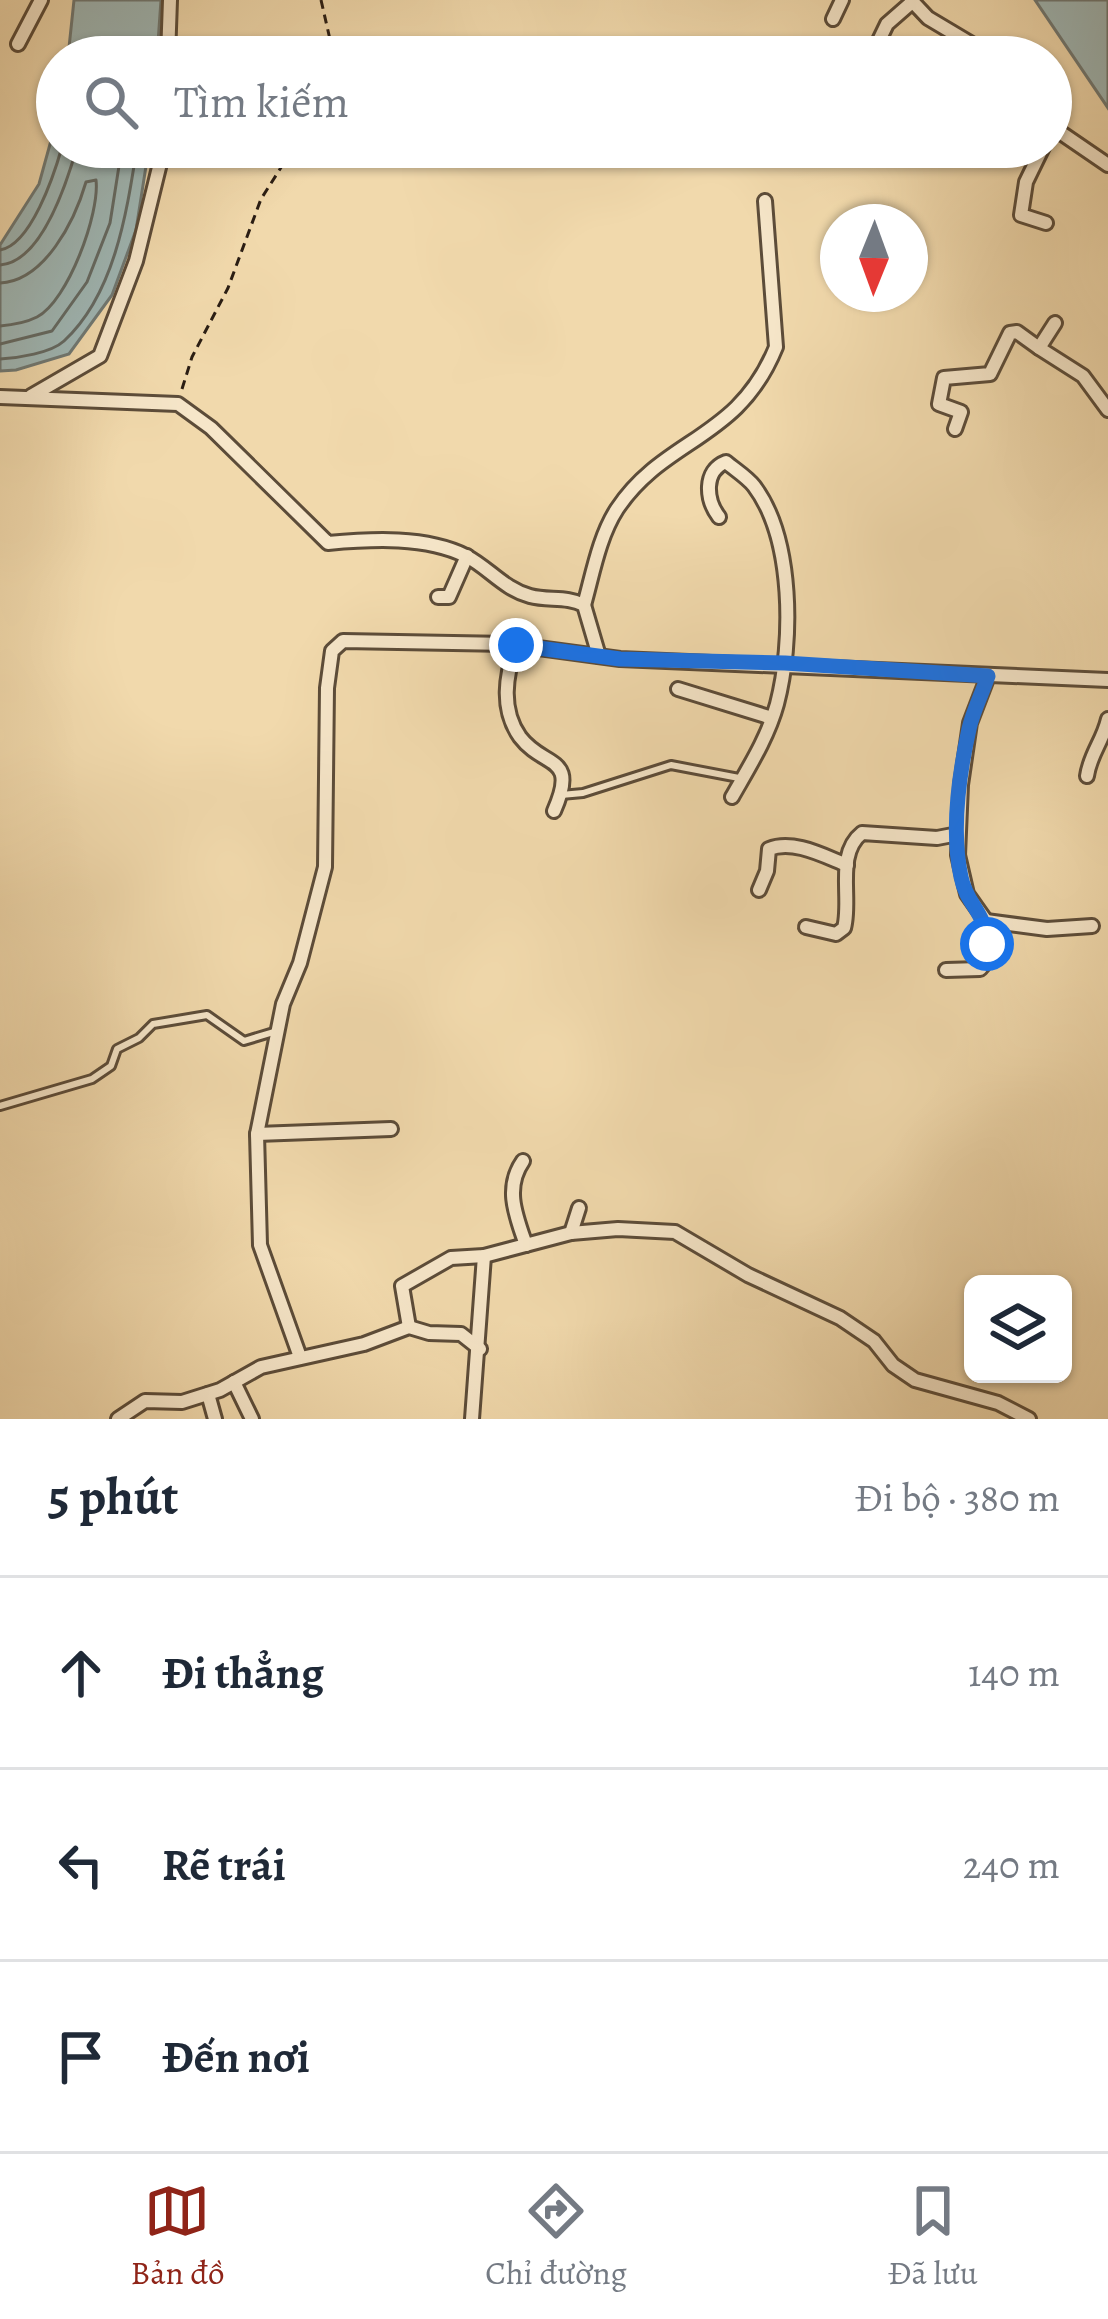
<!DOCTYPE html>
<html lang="vi">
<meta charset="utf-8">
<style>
:root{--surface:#fff;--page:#f6f6f7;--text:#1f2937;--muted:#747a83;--line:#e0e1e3;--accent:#8f2418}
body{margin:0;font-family:Alegreya,serif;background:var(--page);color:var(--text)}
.controls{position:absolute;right:36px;bottom:36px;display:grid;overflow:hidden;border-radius:18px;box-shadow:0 3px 9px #0004}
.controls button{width:108px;height:108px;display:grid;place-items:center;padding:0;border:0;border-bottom:3px solid var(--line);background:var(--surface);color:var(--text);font:60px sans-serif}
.compass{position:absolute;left:820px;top:204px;width:108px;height:108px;border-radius:50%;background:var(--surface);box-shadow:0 3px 9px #0004;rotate:181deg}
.stop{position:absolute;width:36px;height:36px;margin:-27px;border:9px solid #1a73e8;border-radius:50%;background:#fff}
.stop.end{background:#1a73e8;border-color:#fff;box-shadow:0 3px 12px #0008}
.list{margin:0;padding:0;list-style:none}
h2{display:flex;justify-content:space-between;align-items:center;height:156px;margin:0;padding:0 48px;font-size:51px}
h2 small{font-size:39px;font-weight:400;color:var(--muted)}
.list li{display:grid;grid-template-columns:78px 1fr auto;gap:36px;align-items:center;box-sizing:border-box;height:192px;padding:0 48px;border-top:3px solid var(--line)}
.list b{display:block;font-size:45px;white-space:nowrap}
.list em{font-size:39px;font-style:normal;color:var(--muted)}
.icon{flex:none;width:66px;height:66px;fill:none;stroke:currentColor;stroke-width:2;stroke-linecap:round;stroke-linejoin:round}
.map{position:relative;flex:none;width:1108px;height:1419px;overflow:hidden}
.search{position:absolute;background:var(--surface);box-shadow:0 3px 9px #0004;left:36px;right:36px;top:36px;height:132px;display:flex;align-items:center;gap:30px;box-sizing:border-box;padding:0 42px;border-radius:66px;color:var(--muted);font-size:45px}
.sheet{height:732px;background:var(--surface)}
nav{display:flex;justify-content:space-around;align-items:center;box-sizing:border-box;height:168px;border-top:3px solid var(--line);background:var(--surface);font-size:33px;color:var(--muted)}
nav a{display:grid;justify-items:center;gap:6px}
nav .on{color:var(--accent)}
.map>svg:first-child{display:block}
.water{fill:#9fb7b5;stroke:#707974;stroke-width:3}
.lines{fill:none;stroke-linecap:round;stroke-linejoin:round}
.shore{stroke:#646a64;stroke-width:3}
.service-casing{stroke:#5c4c39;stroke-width:12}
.minor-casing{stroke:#5c4c39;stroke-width:18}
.path{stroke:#2a1d13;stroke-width:3;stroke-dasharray:9 6;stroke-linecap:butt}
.service{stroke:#f6e6c9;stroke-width:6}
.minor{stroke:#f6e6c9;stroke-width:12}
.route{stroke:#1a73e8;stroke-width:15}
</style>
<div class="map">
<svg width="1108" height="1419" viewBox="0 0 1108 1419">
<rect width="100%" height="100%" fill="#f1d9ac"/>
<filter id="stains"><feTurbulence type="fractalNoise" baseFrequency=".00167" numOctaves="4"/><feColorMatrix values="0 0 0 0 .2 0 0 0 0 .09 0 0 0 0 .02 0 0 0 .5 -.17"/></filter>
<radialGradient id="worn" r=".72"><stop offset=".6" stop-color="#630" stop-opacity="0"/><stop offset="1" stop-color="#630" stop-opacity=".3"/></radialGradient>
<g class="water">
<polygon points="74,0 161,0 157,57 68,57"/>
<polygon points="1035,0 1108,0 1108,108"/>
<polygon points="57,119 57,147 149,147 136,230 112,295 69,354 16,370 0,371 0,245 39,184"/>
</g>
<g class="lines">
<g class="shore">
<path d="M0 250C31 245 54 175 62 147"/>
<path d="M0 265C42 262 67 182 77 147"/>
<path d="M0 283C45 281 75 220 86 182L96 180C100 213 68 301 37 317 27 322 12 325 0 326"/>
<polyline points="0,344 52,331 87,282 110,223 122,147"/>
<path d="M0 359C18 358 51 353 64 341 115 294 127 211 137 147"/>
</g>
<g class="service-casing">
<g id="service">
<polyline points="561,795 583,793 671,765 739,778"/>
<polyline points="0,1106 92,1079 111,1066 117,1049 139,1038 153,1024 207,1015 244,1041 277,1031"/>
</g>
</g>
<g class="minor-casing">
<g id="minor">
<polyline points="911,0 928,18 980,49 986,57"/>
<polyline points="833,19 842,0"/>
<polyline points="18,44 41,0"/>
<polyline points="168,57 170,0"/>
<polyline points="871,57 887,24 911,3"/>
<polyline points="1051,126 1108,165"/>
<polyline points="1043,147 1026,182 1021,215 1046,223"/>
<polyline points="1055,323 1039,348 1083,376 1108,410"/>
<polyline points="31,396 100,356 136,261 164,147"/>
<path d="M0 397 178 404 211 428 328 543C372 539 426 536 466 556 489 568 504 589 530 596 548 601 567 596 584 605L599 656"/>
<polyline points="955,429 961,412 939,404 944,378 990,374 1010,333 1017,332 1039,348"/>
<path d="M719 517C706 500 703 471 726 462 734 469 747 477 754 486 794 539 793 643 777 704 768 737 749 767 732 797"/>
<polyline points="438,597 449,597 467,556"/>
<path d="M584 605C593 573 599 537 617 509 665 437 738 441 776 347L765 201"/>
<path d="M516 645C506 675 500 709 520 737 544 769 579 754 554 811"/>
<polyline points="678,689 772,718"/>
<path d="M1087 776C1090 754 1103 741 1108 719"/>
<path d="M759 890 767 871 769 849C793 839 824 856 847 865"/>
<polyline points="986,921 1047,929 1092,926"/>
<path d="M806 927 836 934 844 928C852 899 835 854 862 833L937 838 958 834"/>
<polyline points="946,970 980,969 986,962 986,921 967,894 958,855 961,785 970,723 988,676"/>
<polyline points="257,1134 391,1129"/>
<path d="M523 1161C504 1188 516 1216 526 1245"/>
<polyline points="571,1233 579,1208"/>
<polyline points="409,1327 402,1286 451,1258 484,1256 571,1233 618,1229 675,1232 748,1275 840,1318 874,1341 893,1365 915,1380 998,1403 1029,1419"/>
<polyline points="300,1357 260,1245 257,1134 283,1004 300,963 325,867 327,688 332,651 343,641 508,644 620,659 1108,680"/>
<polyline points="234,1382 252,1419"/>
<polyline points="208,1394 215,1419"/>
<polyline points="118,1419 145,1401 182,1402 220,1390 261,1367 364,1344 409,1327 429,1333 461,1334 480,1349"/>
<polyline points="472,1419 484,1256"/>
</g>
</g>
<g class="path">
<polyline points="321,0 334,57"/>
<polyline points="182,389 192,357 228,288 261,199 294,147"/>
</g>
<use href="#service" class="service"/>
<use href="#minor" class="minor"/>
</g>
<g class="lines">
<path class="route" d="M516 645 620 659 785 663 988 676C982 694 973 711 969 729 959 774 951 831 961 877 967 906 985 910 987 944"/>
</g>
<rect width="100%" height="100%" filter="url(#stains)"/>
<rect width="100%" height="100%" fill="url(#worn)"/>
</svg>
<div class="controls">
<button><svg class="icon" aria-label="layers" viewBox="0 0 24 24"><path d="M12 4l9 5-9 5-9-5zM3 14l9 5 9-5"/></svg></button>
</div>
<svg class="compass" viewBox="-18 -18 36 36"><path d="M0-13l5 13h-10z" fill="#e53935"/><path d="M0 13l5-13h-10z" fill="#747a83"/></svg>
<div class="stop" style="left:987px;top:944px"></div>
<div class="stop end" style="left:516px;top:645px"></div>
<div class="search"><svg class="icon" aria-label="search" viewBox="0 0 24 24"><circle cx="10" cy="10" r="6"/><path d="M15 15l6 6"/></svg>Tìm kiếm</div>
</div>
<section class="sheet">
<h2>5 phút<small>Đi bộ · 380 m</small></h2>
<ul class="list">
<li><svg class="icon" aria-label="ahead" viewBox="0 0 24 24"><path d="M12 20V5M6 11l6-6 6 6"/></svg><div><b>Đi thẳng</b></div><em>140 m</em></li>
<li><svg class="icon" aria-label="left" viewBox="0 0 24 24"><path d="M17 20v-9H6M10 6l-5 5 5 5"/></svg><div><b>Rẽ trái</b></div><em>240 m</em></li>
<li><svg class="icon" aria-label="arrive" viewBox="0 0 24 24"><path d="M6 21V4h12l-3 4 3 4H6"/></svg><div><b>Đến nơi</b></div></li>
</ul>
</section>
<nav>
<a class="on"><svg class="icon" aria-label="map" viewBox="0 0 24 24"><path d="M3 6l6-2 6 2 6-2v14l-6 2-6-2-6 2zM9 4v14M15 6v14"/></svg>Bản đồ</a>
<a><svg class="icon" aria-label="directions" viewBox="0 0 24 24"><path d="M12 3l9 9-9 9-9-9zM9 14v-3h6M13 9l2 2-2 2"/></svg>Chỉ đường</a>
<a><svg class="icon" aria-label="saved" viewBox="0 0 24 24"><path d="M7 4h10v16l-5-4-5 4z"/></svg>Đã lưu</a>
</nav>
